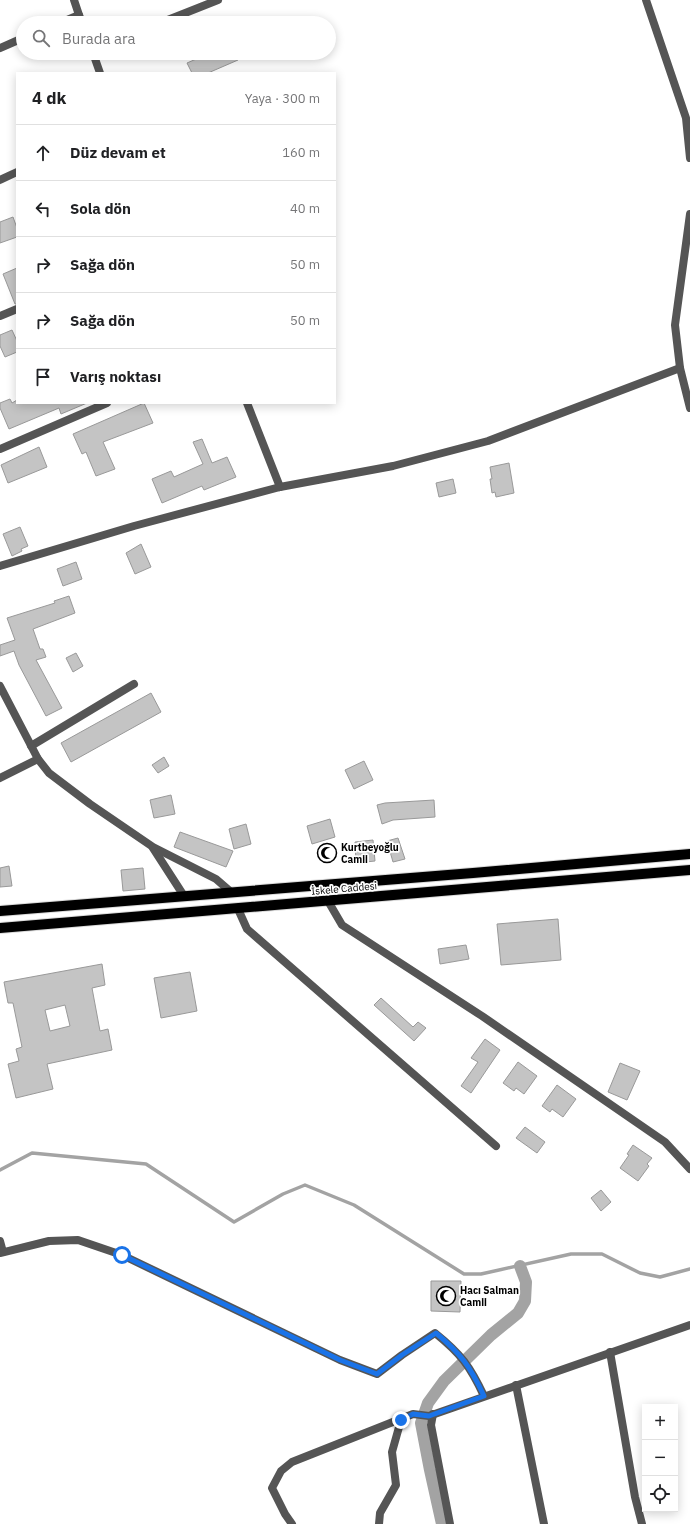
<!DOCTYPE html>
<html lang="tr">
<meta charset="utf-8">
<style>
:root{--surface:#fff;--page:#f2f2f2;--text:#202124;--muted:#757577;--line:#e0e0e0}
body{margin:0;font-family:"IBM Plex Sans",sans-serif;background:var(--page);color:var(--text)}
.controls{position:absolute;right:12px;bottom:12px;display:grid;overflow:hidden;border-radius:0px;box-shadow:0 2px 10px #0003}
.controls button{width:36px;height:36px;display:grid;place-items:center;padding:0;border:0;border-bottom:1px solid var(--line);background:var(--surface);color:var(--text);font:20px sans-serif}
.stop{position:absolute;width:12px;height:12px;margin:-9px;border:3px solid #1a73e8;border-radius:50%;background:#fff}
.stop.end{background:#1a73e8;border-color:#fff;box-shadow:0 1px 4px #0008}
.list{margin:0;padding:0;list-style:none}
h2{display:flex;justify-content:space-between;align-items:center;height:52px;margin:0;padding:0 16px;font-size:17px}
h2 small{font-size:13px;font-weight:400;color:var(--muted)}
.list li{display:grid;grid-template-columns:26px 1fr auto;gap:12px;align-items:center;box-sizing:border-box;height:56px;padding:0 16px;border-top:1px solid var(--line)}
.list b{display:block;font-size:15px;white-space:nowrap}
.list em{font-size:13px;font-style:normal;color:var(--muted)}
.icon{flex:none;width:22px;height:22px;fill:none;stroke:currentColor;stroke-width:2;stroke-linecap:round;stroke-linejoin:round}
.map{position:relative;flex:none;width:690px;height:1524px;overflow:hidden}
.search{position:absolute;background:var(--surface);box-shadow:0 2px 10px #0003;left:16px;top:16px;width:320px;height:44px;display:flex;align-items:center;gap:10px;box-sizing:border-box;padding:0 14px;border-radius:22px;color:var(--muted);font-size:15px}
.panel{position:absolute;background:var(--surface);box-shadow:0 2px 10px #0003;left:16px;top:72px;width:320px;height:332px;border-radius:0px}
.map>svg:first-child{display:block}
.lines{fill:none;stroke-linecap:round;stroke-linejoin:round}
.stream{stroke:#a3a3a3;stroke-width:3.5}
.canal{stroke:#a3a3a3;stroke-width:12}
.building{fill:#c4c4c4;stroke:#999;fill-rule:evenodd}
.primary-casing{stroke:#dbdbdb;stroke-width:12}
.minor{stroke:#555;stroke-width:8}
.tertiary{stroke:#555;stroke-width:8}
.primary{stroke:#000;stroke-width:10}
.route{stroke:#1a73e8;stroke-width:5}
.labels{text-anchor:middle;stroke-width:3.5;stroke-linejoin:round;paint-order:stroke}
.poi-label{font-size:10px;font-weight:bold;fill:#000;stroke:#fff;text-anchor:start}
.street-label{font-size:10px;fill:#000;stroke:#fff}
</style>
<div class="map">
<svg width="690" height="1524" viewBox="0 0 690 1524">
<rect width="100%" height="100%" fill="#fff"/>
<g class="lines">
<polyline class="stream" points="0,1170 32,1153 146,1164 234,1222 283,1194 305,1185 354,1205 464,1274 481,1274 571,1254 602,1254 640,1273 660,1277 690,1269"/>
<polyline class="canal" points="442,1524 430,1470 421,1423 428,1403 444,1381 491,1335 518,1313 525,1301 526,1282 520,1266"/>
</g>
<g class="building">
<polygon points="210,53 235,53 238,60 208,73 192,73 187,63"/>
<polygon points="13,217 17,228 17,237 0,243 0,222"/>
<polygon points="17,268 17,304 15,304 3,274"/>
<polygon points="12,330 17,341 17,352 5,357 0,346 0,335"/>
<polygon points="10,399 12,403 17,400 17,403 87,403 61,414 59,408 9,429 0,408 0,403"/>
<polygon points="144,403 153,423 103,442 115,469 96,476 86,452 82,454 73,434"/>
<polygon points="202,439 212,463 227,457 236,477 204,490 202,486 162,503 152,479 171,471 174,477 203,464 193,442"/>
<polygon points="39,447 47,467 8,483 1,465"/>
<polygon points="509,463 514,493 496,497 495,492 492,493 490,479 492,479 490,467"/>
<polygon points="453,479 456,493 439,497 436,483"/>
<polygon points="20,527 28,546 21,549 22,551 12,556 3,534"/>
<polygon points="141,544 151,567 135,574 126,553"/>
<polygon points="76,562 82,579 63,586 57,569"/>
<polygon points="69,596 75,613 33,629 40,649 43,649 46,657 36,660 62,708 46,716 19,665 14,651 0,656 0,645 15,640 7,618 55,603 54,601"/>
<polygon points="76,653 83,666 73,672 66,658"/>
<polygon points="151,693 161,712 71,762 61,743"/>
<polygon points="164,757 169,766 158,773 152,765"/>
<polygon points="364,761 373,780 354,789 345,770"/>
<polygon points="171,795 175,814 154,818 150,800"/>
<polygon points="434,800 435,817 393,820 382,824 377,805 385,803"/>
<polygon points="330,819 335,837 312,844 307,826"/>
<polygon points="246,824 251,844 234,849 229,829"/>
<polygon points="180,832 233,851 226,867 174,847"/>
<polygon points="398,838 405,859 393,862 387,841"/>
<polygon points="373,840 375,861 356,863 355,842"/>
<polygon points="9,866 12,886 0,887 0,868"/>
<polygon points="143,868 145,889 123,891 121,870"/>
<polygon points="558,919 561,960 501,965 497,924"/>
<polygon points="466,945 469,959 440,964 438,949"/>
<path d="M102 964 105 985 92 988 100 1031 108 1029 112 1050 47 1064 53 1089 16 1098 8 1064 19 1061 16 1049 22 1047 13 1003H8L4 982ZM65 1005 70 1026 50 1031 45 1010Z"/>
<polygon points="190,972 197,1011 161,1018 154,978"/>
<polygon points="381,998 413,1027 418,1022 426,1028 414,1041 374,1005"/>
<polygon points="485,1039 500,1050 471,1093 461,1086 478,1062 471,1058"/>
<polygon points="518,1062 537,1076 524,1094 516,1088 514,1091 503,1083"/>
<polygon points="620,1063 640,1071 627,1100 608,1092"/>
<polygon points="557,1085 576,1099 563,1117 552,1109 550,1112 542,1106"/>
<polygon points="525,1127 545,1142 537,1153 516,1138"/>
<polygon points="633,1145 652,1158 647,1164 649,1166 638,1181 620,1168 629,1155 627,1154"/>
<polygon points="601,1190 611,1202 601,1211 591,1198"/>
<polygon points="431,1281 461,1281 460,1312 431,1311"/>
</g>
<g class="lines">
<g class="primary-casing">
<g id="primary">
<polyline points="0,911 473,873 690,854"/>
<polyline points="0,928 690,870"/>
</g>
</g>
<g class="minor">
<polyline points="74,0 79,15"/>
<polyline points="60,23 79,15 82,23"/>
<polyline points="160,23 218,0"/>
<polyline points="0,48 23,38"/>
<polyline points="93,53 100,73"/>
<polyline points="0,180 17,172"/>
<polyline points="0,316 17,309"/>
<polyline points="247,403 280,487"/>
<polyline points="0,449 107,403"/>
<polyline points="0,566 134,526 280,487 393,466 488,441 680,368 690,408"/>
<polyline points="31,746 134,684"/>
<polyline points="0,778 38,759"/>
<polyline points="238,909 247,929 496,1146"/>
<path d="M0 1253 49 1241 78 1240 122 1255 340 1360 377 1374 402 1355 435 1333C461 1354 470 1366 484 1396"/>
<polyline points="610,1352 635,1497 642,1524"/>
<polyline points="516,1385 544,1524"/>
<polyline points="433,1414 431,1425 450,1524"/>
<polyline points="292,1524 285,1514 272,1488 281,1471 292,1462 413,1414 429,1416 690,1325"/>
<polyline points="379,1524 380,1513 396,1485 392,1452 401,1420"/>
</g>
<g class="tertiary">
<polyline points="646,0 686,118 690,158"/>
<polyline points="680,368 675,325 690,214"/>
<polyline points="0,686 38,759 49,773 90,804 153,847 216,879 231,892"/>
<polyline points="153,848 184,896"/>
<polyline points="328,901 342,925 482,1016 665,1142 690,1169"/>
<polyline points="0,1241 3,1252"/>
</g>
<use href="#primary" class="primary"/>
</g>
<g class="lines">
<path class="route" d="M122 1255 340 1360 377 1374 402 1355 436 1333C461 1354 470 1366 484 1396L429 1416 413 1414 401 1420"/>
</g>
<defs>
<g id="mosque-ring" transform="scale(1)"><circle r="9.5" fill="#fff" stroke="#000" stroke-width="1.5"/><path d="M3.5-4.9A6 6 0 1 0 3.5 4.9A5 5 0 1 1 3.5-4.9Z" fill="#000"/></g>
</defs>
<g fill-rule="evenodd">
<use href="#mosque-ring" x="327" y="853"/>
<use href="#mosque-ring" x="446" y="1296"/>
</g>
<g class="labels">
<g class="poi-label">
<text x="341" y="851">Kurtbeyoğlu<tspan x="341" dy="12">Camii</tspan></text>
<text x="460" y="1294">Hacı Salman<tspan x="460" dy="12">Camii</tspan></text>
</g>
<g class="street-label">
<text transform="translate(344 888) rotate(-5)" y="4">İskele Caddesi</text>
</g>
</g>
</svg>
<div class="controls">
<button>+</button>
<button>−</button>
<button><svg class="icon" aria-label="locate" viewBox="0 0 24 24"><circle cx="12" cy="12" r="6"/><path d="M12 2v4M12 18v4M2 12h4M18 12h4"/></svg></button>
</div>
<div class="stop" style="left:122px;top:1255px"></div>
<div class="stop end" style="left:401px;top:1420px"></div>
<div class="search"><svg class="icon" aria-label="search" viewBox="0 0 24 24"><circle cx="10" cy="10" r="6"/><path d="M15 15l6 6"/></svg>Burada ara</div>
<section class="panel">
<h2>4 dk<small>Yaya · 300 m</small></h2>
<ul class="list">
<li><svg class="icon" aria-label="ahead" viewBox="0 0 24 24"><path d="M12 20V5M6 11l6-6 6 6"/></svg><div><b>Düz devam et</b></div><em>160 m</em></li>
<li><svg class="icon" aria-label="left" viewBox="0 0 24 24"><path d="M17 20v-9H6M10 6l-5 5 5 5"/></svg><div><b>Sola dön</b></div><em>40 m</em></li>
<li><svg class="icon" aria-label="right" viewBox="0 0 24 24"><path d="M7 20v-9h11M14 6l5 5-5 5"/></svg><div><b>Sağa dön</b></div><em>50 m</em></li>
<li><svg class="icon" aria-label="right" viewBox="0 0 24 24"><path d="M7 20v-9h11M14 6l5 5-5 5"/></svg><div><b>Sağa dön</b></div><em>50 m</em></li>
<li><svg class="icon" aria-label="arrive" viewBox="0 0 24 24"><path d="M6 21V4h12l-3 4 3 4H6"/></svg><div><b>Varış noktası</b></div></li>
</ul>
</section>
</div>
